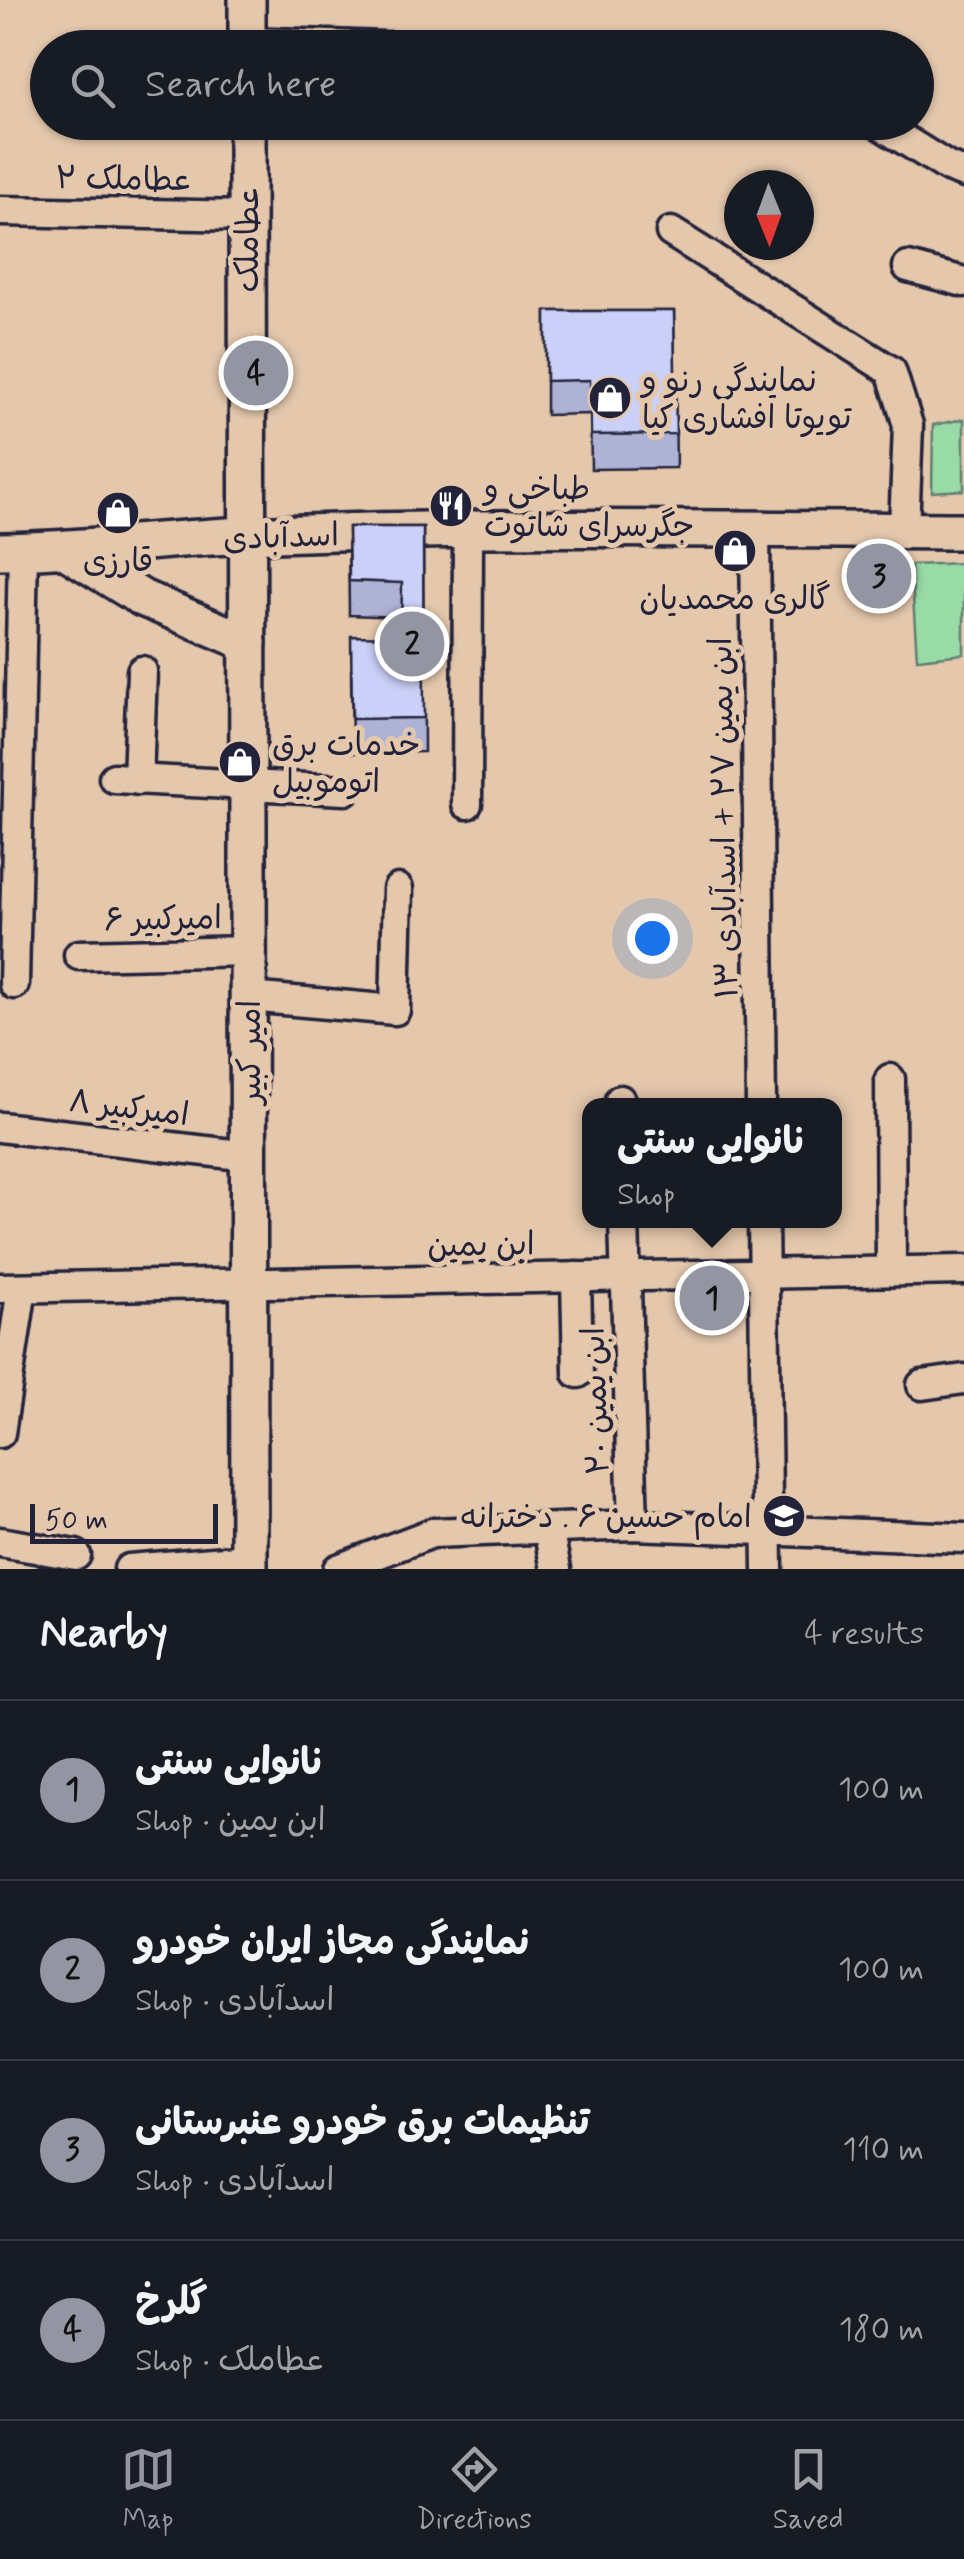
<!DOCTYPE html>
<meta charset="utf-8">
<style>
:root{--surface:#171b24;--page:#242831;--text:#f1f3f6;--muted:#9ea1a6;--line:#363941;--accent:#9495a2}
body{margin:0;font-family:Mynerve,"Playpen Sans Arabic",sans-serif;background:var(--page);color:var(--text)}
.compass{position:absolute;left:724px;top:170px;width:90px;height:90px;border-radius:50%;background:var(--surface);box-shadow:0 2px 8px #0004;rotate:179deg}
.scale{position:absolute;left:30px;bottom:25px;width:188px;box-sizing:border-box;padding-left:10px;border:5px solid #22223b;border-top:0;font-size:28px;line-height:35px;white-space:nowrap;color:#22223b;-webkit-text-stroke:8px #e5c8ac;paint-order:stroke}
.you{position:absolute;left:652px;top:938px;width:35px;height:35px;margin:-25px;border:8px solid #fff;border-radius:50%;background:#1a73e8;box-shadow:0 0 0 15px #1a73e833}
.badge{display:grid;place-items:center;width:65px;height:65px;border-radius:50%;background:var(--accent);color:#111;font-size:32px;font-weight:700}
.pin{position:absolute;translate:-50% -50%;border:5px solid #fff;box-shadow:0 2px 10px #0006}
.popup{position:absolute;left:582px;top:1098px;width:260px;height:130px;box-sizing:border-box;display:grid;place-content:center;border-radius:20px;background:var(--surface);filter:drop-shadow(0 2px 8px #0005);font-size:32px;white-space:nowrap;color:var(--muted)}
.popup b{font-size:38px;color:var(--text)}
.popup::after{content:'';position:absolute;left:50%;top:100%;margin-left:-20px;border:20px solid transparent;border-top-color:var(--surface)}
.list{margin:0;padding:0;list-style:none}
h2{display:flex;justify-content:space-between;align-items:center;height:130px;margin:0;padding:0 40px;font-size:42px}
h2 small{font-size:32px;font-weight:400;color:var(--muted)}
.list li{display:grid;grid-template-columns:65px 1fr auto;gap:30px;align-items:center;box-sizing:border-box;height:180px;padding:0 40px;border-top:2px solid var(--line)}
.list b{display:block;font-size:38px;white-space:nowrap}
.list p{margin:0;font-size:32px;white-space:nowrap;color:var(--muted)}
.list em{font-size:32px;font-style:normal;color:var(--muted)}
.icon{flex:none;width:55px;height:55px;fill:none;stroke:currentColor;stroke-width:2;stroke-linecap:round;stroke-linejoin:round}
.map{position:relative;flex:none;width:964px;height:1569px;overflow:hidden}
.search{position:absolute;background:var(--surface);box-shadow:0 2px 8px #0004;left:30px;right:30px;top:30px;height:110px;display:flex;align-items:center;gap:25px;box-sizing:border-box;padding:0 35px;border-radius:55px;color:var(--muted);font-size:38px}
.sheet{height:850px;background:var(--surface)}
nav{display:flex;justify-content:space-around;align-items:center;box-sizing:border-box;height:140px;border-top:2px solid var(--line);background:var(--surface);font-size:28px;color:var(--muted)}
nav a{display:grid;justify-items:center;gap:5px}
nav .on{color:var(--accent)}
.map>svg:first-child{display:block}
.green{fill:#99dba6;stroke:#5e7e70;stroke-width:2.5}
.lines{fill:none;stroke-linecap:round;stroke-linejoin:round}
.minor-casing{stroke:#22223b;stroke-width:35}
.major-casing{stroke:#22223b;stroke-width:42}
.minor{stroke:#e5c8ac;stroke-width:28}
.major{stroke:#e5c8ac;stroke-width:35}
.wall{fill:#aeb3d5;stroke:#22223b;stroke-width:2.5}
.building{fill:#cad0f8;stroke:#22223b;stroke-width:2.5}
.labels{text-anchor:middle;stroke-width:10;stroke-linejoin:round;paint-order:stroke}
.street-label{font-size:32px;fill:#22223b;stroke:#e5c8ac}
.poi-label{font-size:32px;fill:#22223b;stroke:#e5c8ac;text-anchor:start}
</style>
<div class="map">
<svg width="964" height="1569" viewBox="0 0 964 1569">
<rect width="100%" height="100%" fill="#e5c8ac"/>
<filter id="ink" filterUnits="userSpaceOnUse"><feTurbulence type="fractalNoise" baseFrequency=".01" numOctaves="2"/><feDisplacementMap in="SourceGraphic" scale="20" xChannelSelector="R" yChannelSelector="G"/><feConvolveMatrix kernelMatrix="1 2 1 2 8 2 1 2 1" color-interpolation-filters="sRGB"/></filter>
<g filter="url(#ink)">
<g class="green">
<polygon points="964,419 964,490 932,492 933,425"/>
<polygon points="964,563 964,654 917,659 911,565"/>
</g>
<g class="lines">
<g class="minor-casing">
<g id="minor">
<polyline points="247,42 412,48"/>
<polyline points="876,122 948,167 964,173"/>
<polyline points="0,211 247,216"/>
<polyline points="671,232 891,371 908,425 904,530"/>
<polyline points="908,267 964,282"/>
<polyline points="755,530 761,1106"/>
<polyline points="114,778 345,790"/>
<polyline points="138,780 142,671"/>
<polyline points="467,804 468,531"/>
<polyline points="79,955 249,951"/>
<polyline points="14,984 23,551"/>
<polyline points="249,997 395,1010 398,889"/>
<polyline points="890,1079 891,1271"/>
<polyline points="620,1100 620,1106"/>
<polyline points="0,1127 249,1156"/>
<polyline points="624,1220 633,1525"/>
<polyline points="763,1220 768,1569"/>
<polyline points="576,1277 578,1373"/>
<polyline points="0,1288 964,1270"/>
<polyline points="922,1385 964,1379"/>
<polyline points="0,1433 22,1288"/>
<polyline points="548,1529 556,1569"/>
<polyline points="0,1542 76,1555"/>
<polyline points="129,1569 249,1559"/>
<polyline points="338,1569 432,1533 633,1525 964,1538"/>
</g>
</g>
<g class="major-casing">
<g id="major">
<polyline points="247,0 247,48"/>
<polyline points="247,122 249,1569"/>
<path d="M0 551C84 550 166 538 250 535 487 525 727 529 964 531"/>
<polyline points="66,551 142,598 248,643"/>
</g>
</g>
<use href="#minor" class="minor"/>
<use href="#major" class="major"/>
</g>
<g class="wall">
<polygon points="546,311 674,311 676,468 591,469 590,414 546,415"/>
<polygon points="348,527 423,527 424,752 352,753 351,670 401,637 401,617 349,615"/>
</g>
<g class="building">
<polygon points="546,311 674,311 676,434 591,435 590,380 546,381"/>
<polygon points="348,527 423,527 424,718 352,719 351,636 401,637 402,583 349,581"/>
</g>
</g>
<defs>
<g id="shop-disc" transform="scale(2.25)"><circle r="9.5" fill="#22223b" stroke="#e5c8ac"/><path d="M-5-2.5h2.3a2.7 3.5 0 0 1 5.4 0H5L5.5 6h-11ZM-1.5-2.5h3a1.5 2.3 0 0 0-3 0Z" fill="#fff"/></g>
<g id="restaurant-disc" transform="scale(2.25)"><circle r="9.5" fill="#22223b" stroke="#e5c8ac"/><path d="M-5-6h1v4h1v-4h1v4h1v-4h1v5L-1.5 .5V6h-2V.5L-5-1ZM5-6V6H3V1.5H1.5Q1.5-4 5-6Z" fill="#fff"/></g>
<g id="school-disc" transform="scale(2.25)"><circle r="9.5" fill="#22223b" stroke="#e5c8ac"/><path d="M0-5L7-2L0 1L-7-2ZM-4 1L0 2.5L4 1V4Q0 6-4 4Z" fill="#fff"/></g>
</defs>
<g fill-rule="evenodd">
<use href="#shop-disc" x="610" y="398"/>
<use href="#restaurant-disc" x="451" y="506"/>
<use href="#shop-disc" x="118" y="513"/>
<use href="#shop-disc" x="735" y="551"/>
<use href="#shop-disc" x="240" y="762"/>
<use href="#school-disc" x="784" y="1516"/>
</g>
<g class="labels">
<g class="street-label">
<text transform="translate(124 178) rotate(1)" y="11">عطاملک ۲</text>
<text transform="translate(247 239) rotate(-90)" y="11">عطاملک</text>
<text transform="translate(281 536) rotate(-2)" y="11">اسدآبادی</text>
<text transform="translate(723 818) rotate(-91)" y="11">ابن یمین ۲۷ + اسدآبادی ۱۳</text>
<text transform="translate(163 918) rotate(-1)" y="11">امیرکبیر ۶</text>
<text transform="translate(249 1052) rotate(-90)" y="11">امیر کبیر</text>
<text transform="translate(129 1107) rotate(7)" y="11">امیرکبیر ۸</text>
<text transform="translate(481 1244) rotate(-1)" y="11">ابن یمین</text>
<text transform="translate(595 1401) rotate(-92)" y="11">ابن یمین ۲۰</text>
</g>
<g class="poi-label">
<text x="642" y="391">نمایندگی رنو و<tspan x="642" dy="37">تویوتا افشاری کیا</tspan></text>
<text x="484" y="499">طباخی و<tspan x="484" dy="37">جگرسرای شاتوت</tspan></text>
<text x="118" y="571" text-anchor="middle">قارزی</text>
<text x="735" y="609" text-anchor="middle">گالری محمدیان</text>
<text x="272" y="755">خدمات برق<tspan x="272" dy="37">اتوموبیل</tspan></text>
<text x="752" y="1527" text-anchor="end">امام حسین ۶ . دخترانه</text>
</g>
</g>
</svg>
<svg class="compass" viewBox="-18 -18 36 36"><path d="M0-13l5 13h-10z" fill="#e53935"/><path d="M0 13l5-13h-10z" fill="#9ea1a6"/></svg>
<div class="scale">50 m</div>
<div class="you"></div>
<div class="pin badge" style="left:712px;top:1298px">1</div>
<div class="popup"><b>نانوایی سنتی</b>Shop</div>
<div class="pin badge" style="left:412px;top:644px">2</div>
<div class="pin badge" style="left:879px;top:576px">3</div>
<div class="pin badge" style="left:256px;top:373px">4</div>
<div class="search"><svg class="icon" aria-label="search" viewBox="0 0 24 24"><circle cx="10" cy="10" r="6"/><path d="M15 15l6 6"/></svg>Search here</div>
</div>
<section class="sheet">
<h2>Nearby<small>4 results</small></h2>
<ul class="list">
<li><span class="badge">1</span><div><b>نانوایی سنتی</b><p>Shop · ابن یمین</p></div><em>100 m</em></li>
<li><span class="badge">2</span><div><b>نمایندگی مجاز ایران خودرو</b><p>Shop · اسدآبادی</p></div><em>100 m</em></li>
<li><span class="badge">3</span><div><b>تنظیمات برق خودرو عنبرستانی</b><p>Shop · اسدآبادی</p></div><em>110 m</em></li>
<li><span class="badge">4</span><div><b>گلرخ</b><p>Shop · عطاملک</p></div><em>180 m</em></li>
</ul>
</section>
<nav>
<a class="on"><svg class="icon" aria-label="map" viewBox="0 0 24 24"><path d="M3 6l6-2 6 2 6-2v14l-6 2-6-2-6 2zM9 4v14M15 6v14"/></svg>Map</a>
<a><svg class="icon" aria-label="directions" viewBox="0 0 24 24"><path d="M12 3l9 9-9 9-9-9zM9 14v-3h6M13 9l2 2-2 2"/></svg>Directions</a>
<a><svg class="icon" aria-label="saved" viewBox="0 0 24 24"><path d="M7 4h10v16l-5-4-5 4z"/></svg>Saved</a>
</nav>
